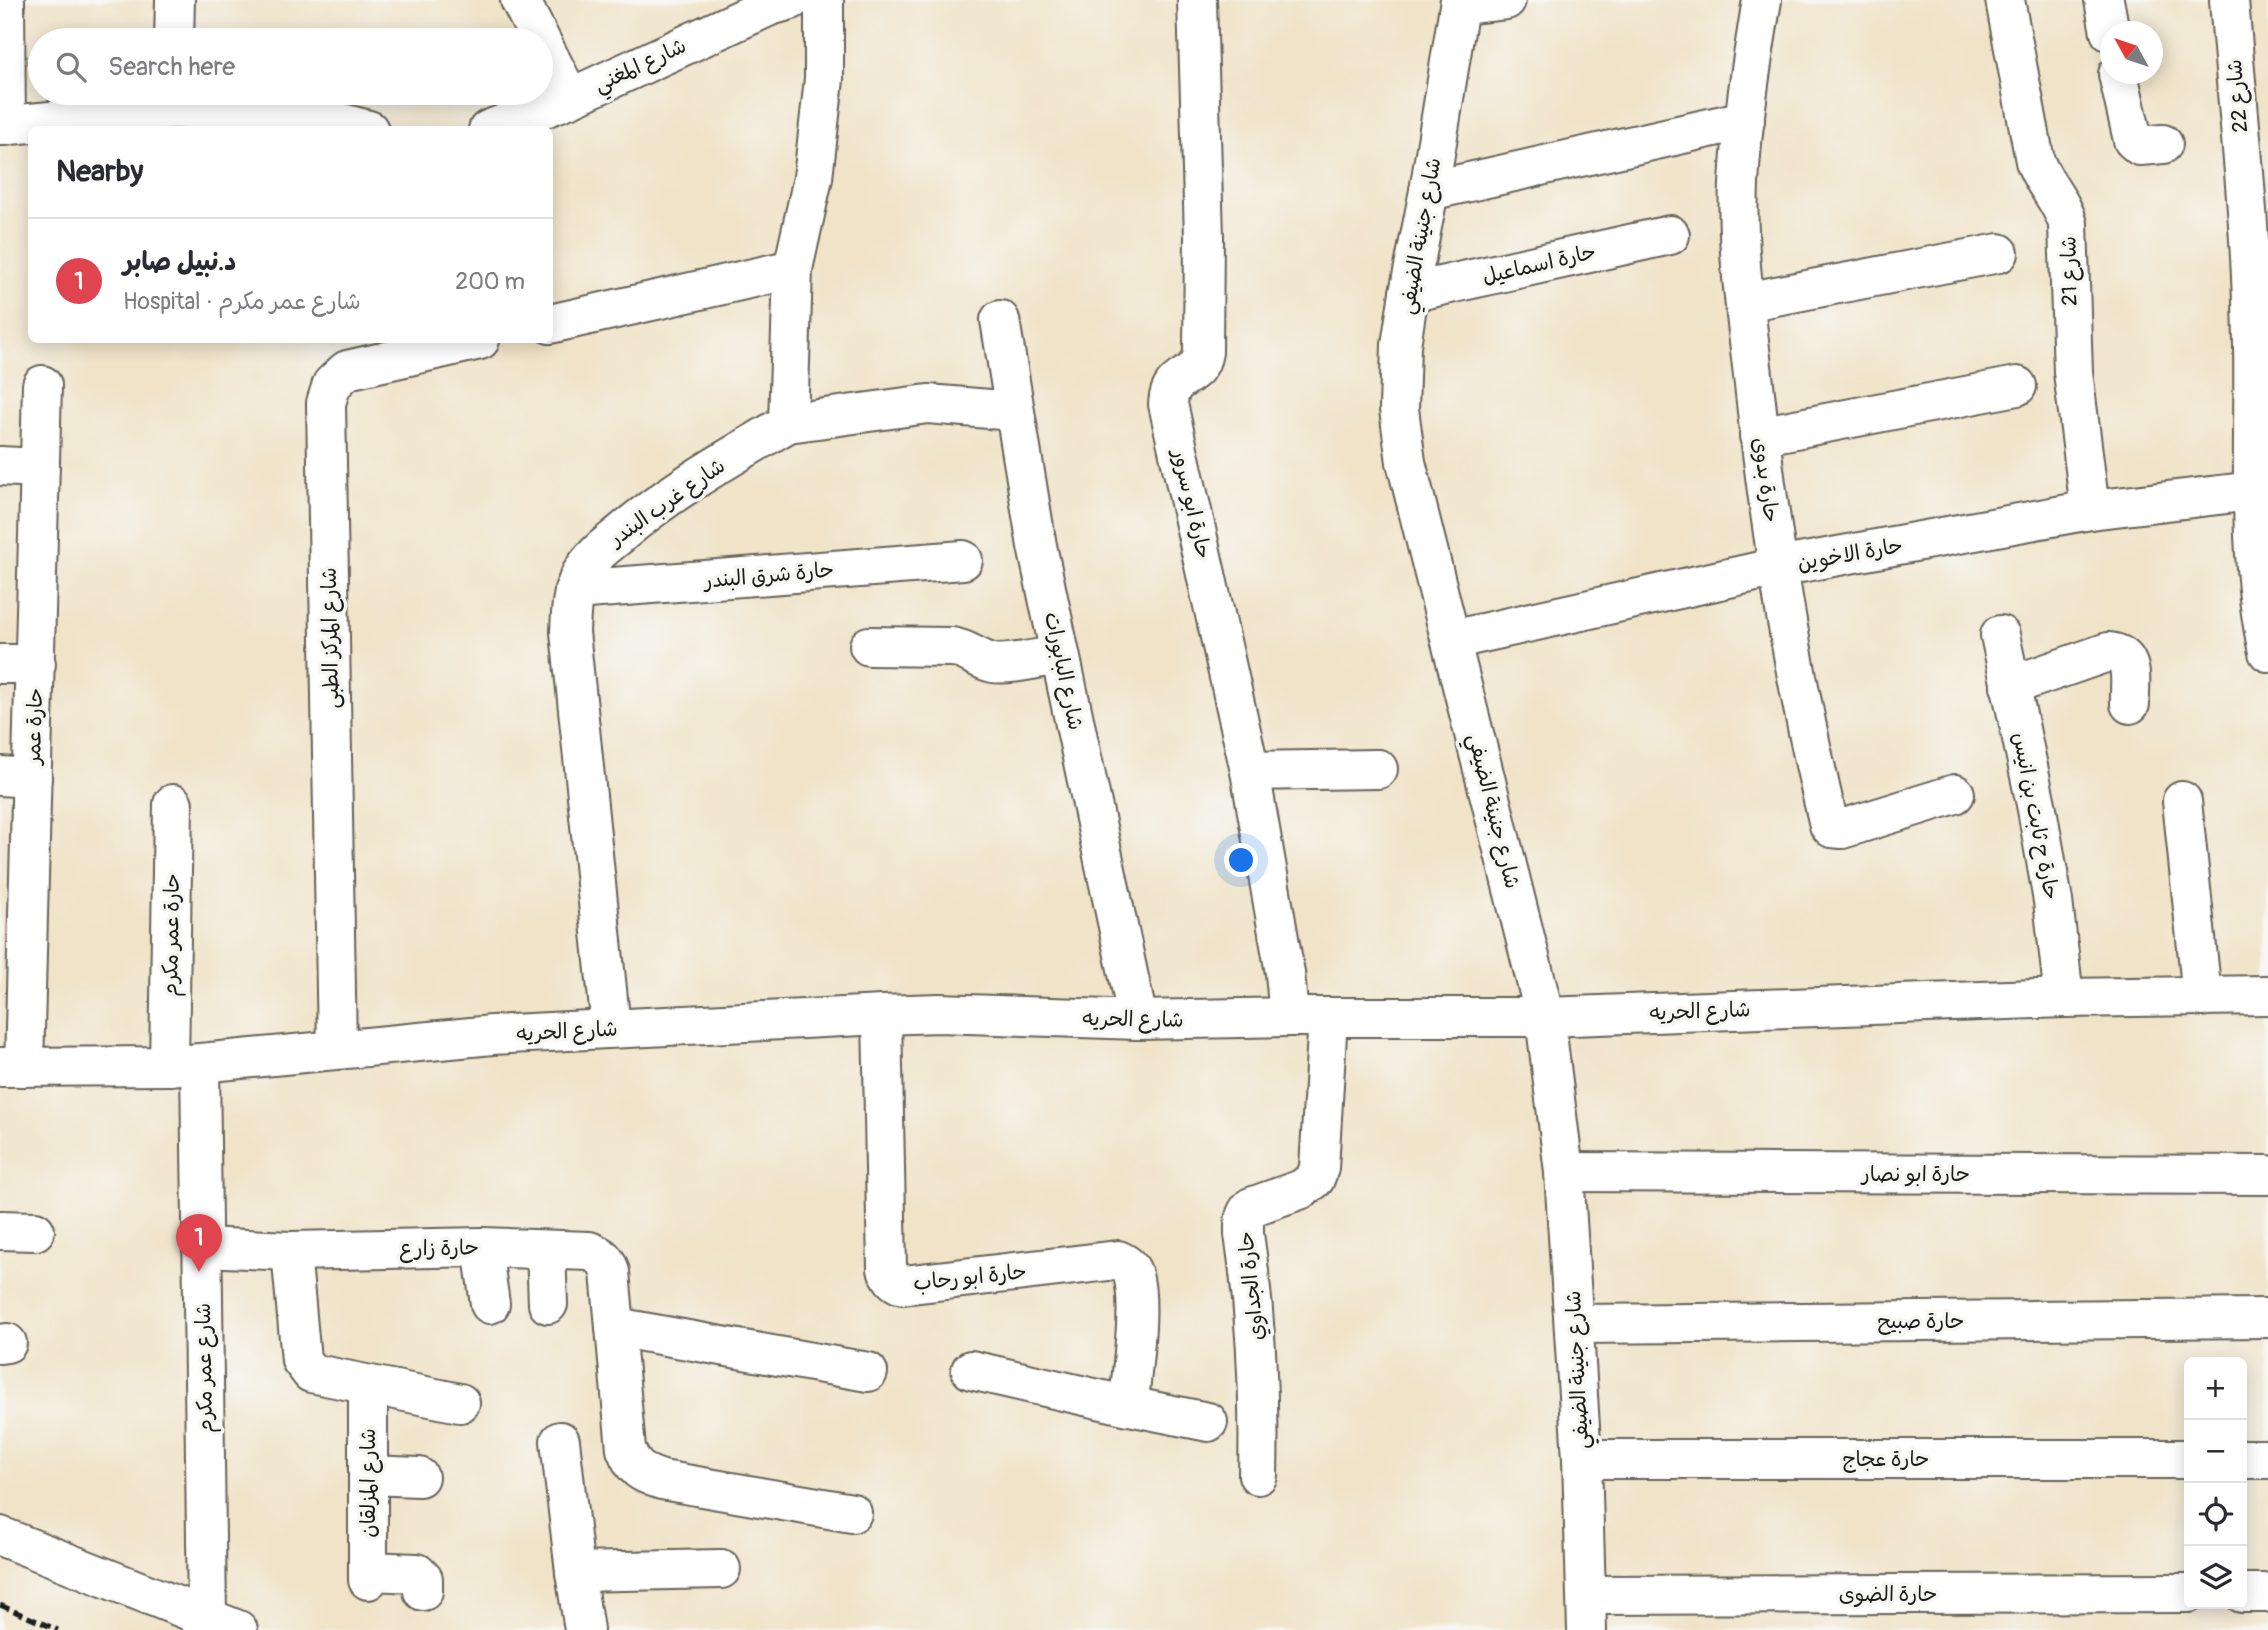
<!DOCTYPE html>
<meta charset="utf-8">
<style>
:root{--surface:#fff;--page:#f2f2f3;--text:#2b2b33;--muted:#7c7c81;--line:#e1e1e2;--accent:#0b8043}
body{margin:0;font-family:Pangolin,"Playpen Sans Arabic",sans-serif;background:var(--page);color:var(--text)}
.controls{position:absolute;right:21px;bottom:21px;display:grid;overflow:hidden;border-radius:10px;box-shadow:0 4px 18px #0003}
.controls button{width:63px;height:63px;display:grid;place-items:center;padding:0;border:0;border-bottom:2px solid var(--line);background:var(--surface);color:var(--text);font:35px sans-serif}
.compass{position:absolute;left:2100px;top:21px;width:63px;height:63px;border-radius:50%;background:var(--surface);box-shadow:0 4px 18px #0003;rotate:310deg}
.you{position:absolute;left:1242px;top:861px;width:24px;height:24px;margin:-18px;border:5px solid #fff;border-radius:50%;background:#1a73e8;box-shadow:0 0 0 10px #1a73e833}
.badge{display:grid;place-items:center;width:46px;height:46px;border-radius:50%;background:var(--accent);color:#fff;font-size:23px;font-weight:700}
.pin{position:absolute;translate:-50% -58px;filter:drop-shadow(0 2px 4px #0008)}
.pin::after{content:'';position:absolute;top:37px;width:24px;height:21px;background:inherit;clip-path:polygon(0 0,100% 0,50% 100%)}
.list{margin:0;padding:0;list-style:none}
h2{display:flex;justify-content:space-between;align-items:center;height:91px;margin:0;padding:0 28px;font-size:30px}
h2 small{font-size:23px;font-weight:400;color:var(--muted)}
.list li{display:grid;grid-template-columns:46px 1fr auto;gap:21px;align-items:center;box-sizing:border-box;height:126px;padding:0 28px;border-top:2px solid var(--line)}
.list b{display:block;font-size:26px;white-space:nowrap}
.list p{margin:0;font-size:23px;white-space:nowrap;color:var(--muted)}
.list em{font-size:23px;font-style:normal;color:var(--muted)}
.icon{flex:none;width:38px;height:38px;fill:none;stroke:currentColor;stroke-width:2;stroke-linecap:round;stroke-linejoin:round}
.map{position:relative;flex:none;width:2268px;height:1630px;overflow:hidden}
.search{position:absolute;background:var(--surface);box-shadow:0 4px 18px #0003;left:28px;top:28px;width:525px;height:77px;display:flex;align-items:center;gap:18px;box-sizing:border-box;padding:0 24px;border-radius:38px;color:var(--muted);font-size:26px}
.panel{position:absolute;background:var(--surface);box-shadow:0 4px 18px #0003;left:28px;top:126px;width:525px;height:217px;border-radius:10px}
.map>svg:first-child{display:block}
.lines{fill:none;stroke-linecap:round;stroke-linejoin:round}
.minor-casing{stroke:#666258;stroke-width:42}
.minor{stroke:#fff;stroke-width:38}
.rail{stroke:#1c1c1c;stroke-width:5;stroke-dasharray:10 5;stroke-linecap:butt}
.labels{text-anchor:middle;stroke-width:7;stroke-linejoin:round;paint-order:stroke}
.street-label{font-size:21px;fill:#1c1c1c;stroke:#f6f6f2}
</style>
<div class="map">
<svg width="2268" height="1630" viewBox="0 0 2268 1630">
<rect width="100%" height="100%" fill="#f6f6f2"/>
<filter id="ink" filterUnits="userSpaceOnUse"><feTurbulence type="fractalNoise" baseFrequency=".0143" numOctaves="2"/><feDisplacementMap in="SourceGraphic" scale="14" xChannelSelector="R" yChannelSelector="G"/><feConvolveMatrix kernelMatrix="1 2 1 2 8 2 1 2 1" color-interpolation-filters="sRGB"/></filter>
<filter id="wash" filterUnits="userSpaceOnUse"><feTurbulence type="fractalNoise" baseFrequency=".00686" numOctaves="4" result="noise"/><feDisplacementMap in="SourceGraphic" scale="28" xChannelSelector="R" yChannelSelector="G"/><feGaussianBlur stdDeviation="1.57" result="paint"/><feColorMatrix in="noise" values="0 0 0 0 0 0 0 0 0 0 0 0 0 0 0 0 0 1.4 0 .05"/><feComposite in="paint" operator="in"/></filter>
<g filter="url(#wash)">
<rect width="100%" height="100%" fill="#f0e3c8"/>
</g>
<g filter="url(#ink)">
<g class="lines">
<g class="minor-casing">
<g id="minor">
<polyline points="5,0 6,126"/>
<polyline points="520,0 570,98"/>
<path d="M1197 0 1204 237 1203 352C1198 383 1170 370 1168 404L1250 771 1285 973 1289 1017"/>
<polyline points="1460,0 1429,191 1409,293 1401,345 1399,409 1406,462 1545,1017 1564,1172 1582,1459 1587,1630"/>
<path d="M1762 0C1752 61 1742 123 1739 184 1736 248 1746 312 1753 375 1769 526 1793 677 1829 825L1832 828 1842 829 1955 794"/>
<path d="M2005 0 2035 161C2043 184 2062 201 2068 224L2073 372 2090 510"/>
<polyline points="2104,0 2110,32"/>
<path d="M2229 0C2238 114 2252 230 2253 345 2255 447 2246 551 2268 652"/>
<polyline points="1460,5 1506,0"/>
<polyline points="174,40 175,0"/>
<polyline points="2118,74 2133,140 2140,146 2163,144"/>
<polyline points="0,126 171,109 312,115 369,130"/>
<polyline points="488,130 570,98 770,6 791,0"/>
<polyline points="1429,191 1745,120"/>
<polyline points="1409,293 1670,235"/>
<polyline points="1745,302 1999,253"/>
<polyline points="1000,320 1037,546 1138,1020"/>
<polyline points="550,324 793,269"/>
<polyline points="788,423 928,404 1014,411"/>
<polyline points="1759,436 2017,386"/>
<polyline points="0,466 40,468"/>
<polyline points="574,590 963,560"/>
<polyline points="2000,635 2037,809 2053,901 2064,998"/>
<polyline points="1451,640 1778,567 2090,510 2253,491"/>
<path d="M869 646 952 647C967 649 978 660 993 663 1009 666 1043 657 1060 655"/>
<polyline points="0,664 36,664"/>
<path d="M2010 686 2108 652C2137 655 2129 680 2130 704"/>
<polyline points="1250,771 1378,769"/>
<polyline points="0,776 32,778"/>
<polyline points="2182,801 2202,997"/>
<path d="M882 1015 887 1269C891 1277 894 1283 903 1285L1118 1260C1125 1263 1131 1267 1133 1275 1142 1308 1131 1370 1129 1406"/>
<path d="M611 1028 570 632C571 612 571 593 581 574 590 558 604 547 618 536 670 491 729 458 788 423L793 269 813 178 824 79V0"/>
<polyline points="337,1049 326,403 332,384 347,370 480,340"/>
<polyline points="200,1063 207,1617 202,1630"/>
<polyline points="169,1066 173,804"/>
<polyline points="0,1067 169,1066 492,1035 882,1015 939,1013 1138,1020 1289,1017 1545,1017 2064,998 2268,995"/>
<polyline points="24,1067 42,385"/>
<polyline points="1564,1172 2268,1175"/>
<polyline points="0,1230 35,1231"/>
<path d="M202 1247 291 1251 482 1247 589 1251C601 1255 607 1260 610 1272L626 1449C634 1470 641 1473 662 1480L852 1513"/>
<polyline points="482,1247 490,1304"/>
<polyline points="546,1250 548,1304"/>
<polyline points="291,1251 301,1360 311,1373 460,1403"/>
<polyline points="1574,1324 2268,1318"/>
<polyline points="615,1327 868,1372"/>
<polyline points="0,1344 7,1343"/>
<polyline points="971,1370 1129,1406 1208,1422"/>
<polyline points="368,1386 368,1580"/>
<polyline points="560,1441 575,1572 584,1630"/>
<polyline points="1582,1459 2189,1459"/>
<polyline points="2242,1459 2268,1459"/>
<polyline points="368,1475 419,1477"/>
<path d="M1258 1475C1260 1394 1256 1314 1244 1234 1244 1224 1243 1215 1251 1207L1302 1189 1315 1179 1319 1168 1328 1017"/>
<polyline points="0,1536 238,1630"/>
<polyline points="368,1571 417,1573 423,1579 423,1591"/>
<polyline points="575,1572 721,1569"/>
<polyline points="2242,1593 2268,1593"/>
<polyline points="1586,1595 2189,1593"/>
</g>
</g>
<use href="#minor" class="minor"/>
<polyline class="rail" points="0,1605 58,1630"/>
</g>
</g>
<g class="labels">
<g class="street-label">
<text transform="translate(640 65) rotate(-25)" y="7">شارع المغني</text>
<text transform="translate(2237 96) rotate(-95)" y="7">شارع 22</text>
<text transform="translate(1420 236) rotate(-80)" y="7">شارع جنينة الضيفي</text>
<text transform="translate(1539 264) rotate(-13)" y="7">حارة اسماعيل</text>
<text transform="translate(2069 271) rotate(-91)" y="7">شارع 21</text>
<text transform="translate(1766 480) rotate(82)" y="7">حارة بدوى</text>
<text transform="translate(667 502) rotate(-35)" y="7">شارع غرب البندر</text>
<text transform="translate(1192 504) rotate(77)" y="7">حارة ابو سرور</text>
<text transform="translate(1850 554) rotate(-10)" y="7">حارة الاخوين</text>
<text transform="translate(769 575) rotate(-5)" y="7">حارة شرق البندر</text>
<text transform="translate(330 638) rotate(-91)" y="7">شارع المركز الطبى</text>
<text transform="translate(1064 671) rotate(78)" y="7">شارع البابورات</text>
<text transform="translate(34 726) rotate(-88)" y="7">حارة عمر</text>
<text transform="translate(1494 811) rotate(76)" y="7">شارع جنينة الضيفي</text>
<text transform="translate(2036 816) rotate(79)" y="7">حارة ح ثابت بن انيس</text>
<text transform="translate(171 935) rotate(-89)" y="7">حارة عمر مكرم</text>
<text transform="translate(1700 1011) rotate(-2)" y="7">شارع الحريه</text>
<text transform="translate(1133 1019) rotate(1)" y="7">شارع الحريه</text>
<text transform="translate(567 1031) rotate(-3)" y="7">شارع الحريه</text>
<text x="1916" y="1181">حارة ابو نصار</text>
<text transform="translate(439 1248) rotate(-1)" y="7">حارة زارع</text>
<text transform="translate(970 1277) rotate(-6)" y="7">حارة ابو رحاب</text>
<text transform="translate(1251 1286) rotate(-96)" y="7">حارة الجداوي</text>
<text x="1921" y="1328">حارة صبيح</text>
<text transform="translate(204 1368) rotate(-91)" y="7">شارع عمر مكرم</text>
<text transform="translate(1577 1370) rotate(-93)" y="7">شارع جنينة الضيفي</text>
<text x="1886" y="1466">حارة عجاج</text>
<text transform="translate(368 1483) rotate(-90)" y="7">شارع المزلقان</text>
<text x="1888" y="1601">حارة الضوى</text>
</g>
</g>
</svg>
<div class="controls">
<button>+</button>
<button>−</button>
<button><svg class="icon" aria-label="locate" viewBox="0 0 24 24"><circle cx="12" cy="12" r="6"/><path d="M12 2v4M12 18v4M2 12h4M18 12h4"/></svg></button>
<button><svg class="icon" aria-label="layers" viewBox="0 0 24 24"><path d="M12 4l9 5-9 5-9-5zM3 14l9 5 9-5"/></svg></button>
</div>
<svg class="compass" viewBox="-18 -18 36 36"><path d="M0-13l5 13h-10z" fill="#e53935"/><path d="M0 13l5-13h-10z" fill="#7c7c81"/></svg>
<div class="you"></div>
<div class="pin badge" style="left:199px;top:1272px;background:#e0444e">1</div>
<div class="search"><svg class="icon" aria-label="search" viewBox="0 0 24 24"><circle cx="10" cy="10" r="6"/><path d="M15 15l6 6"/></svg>Search here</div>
<section class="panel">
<h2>Nearby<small></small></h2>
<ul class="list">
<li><span class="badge" style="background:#e0444e">1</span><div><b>د.نبيل صابر</b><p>Hospital · شارع عمر مكرم</p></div><em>200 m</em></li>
</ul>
</section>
</div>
